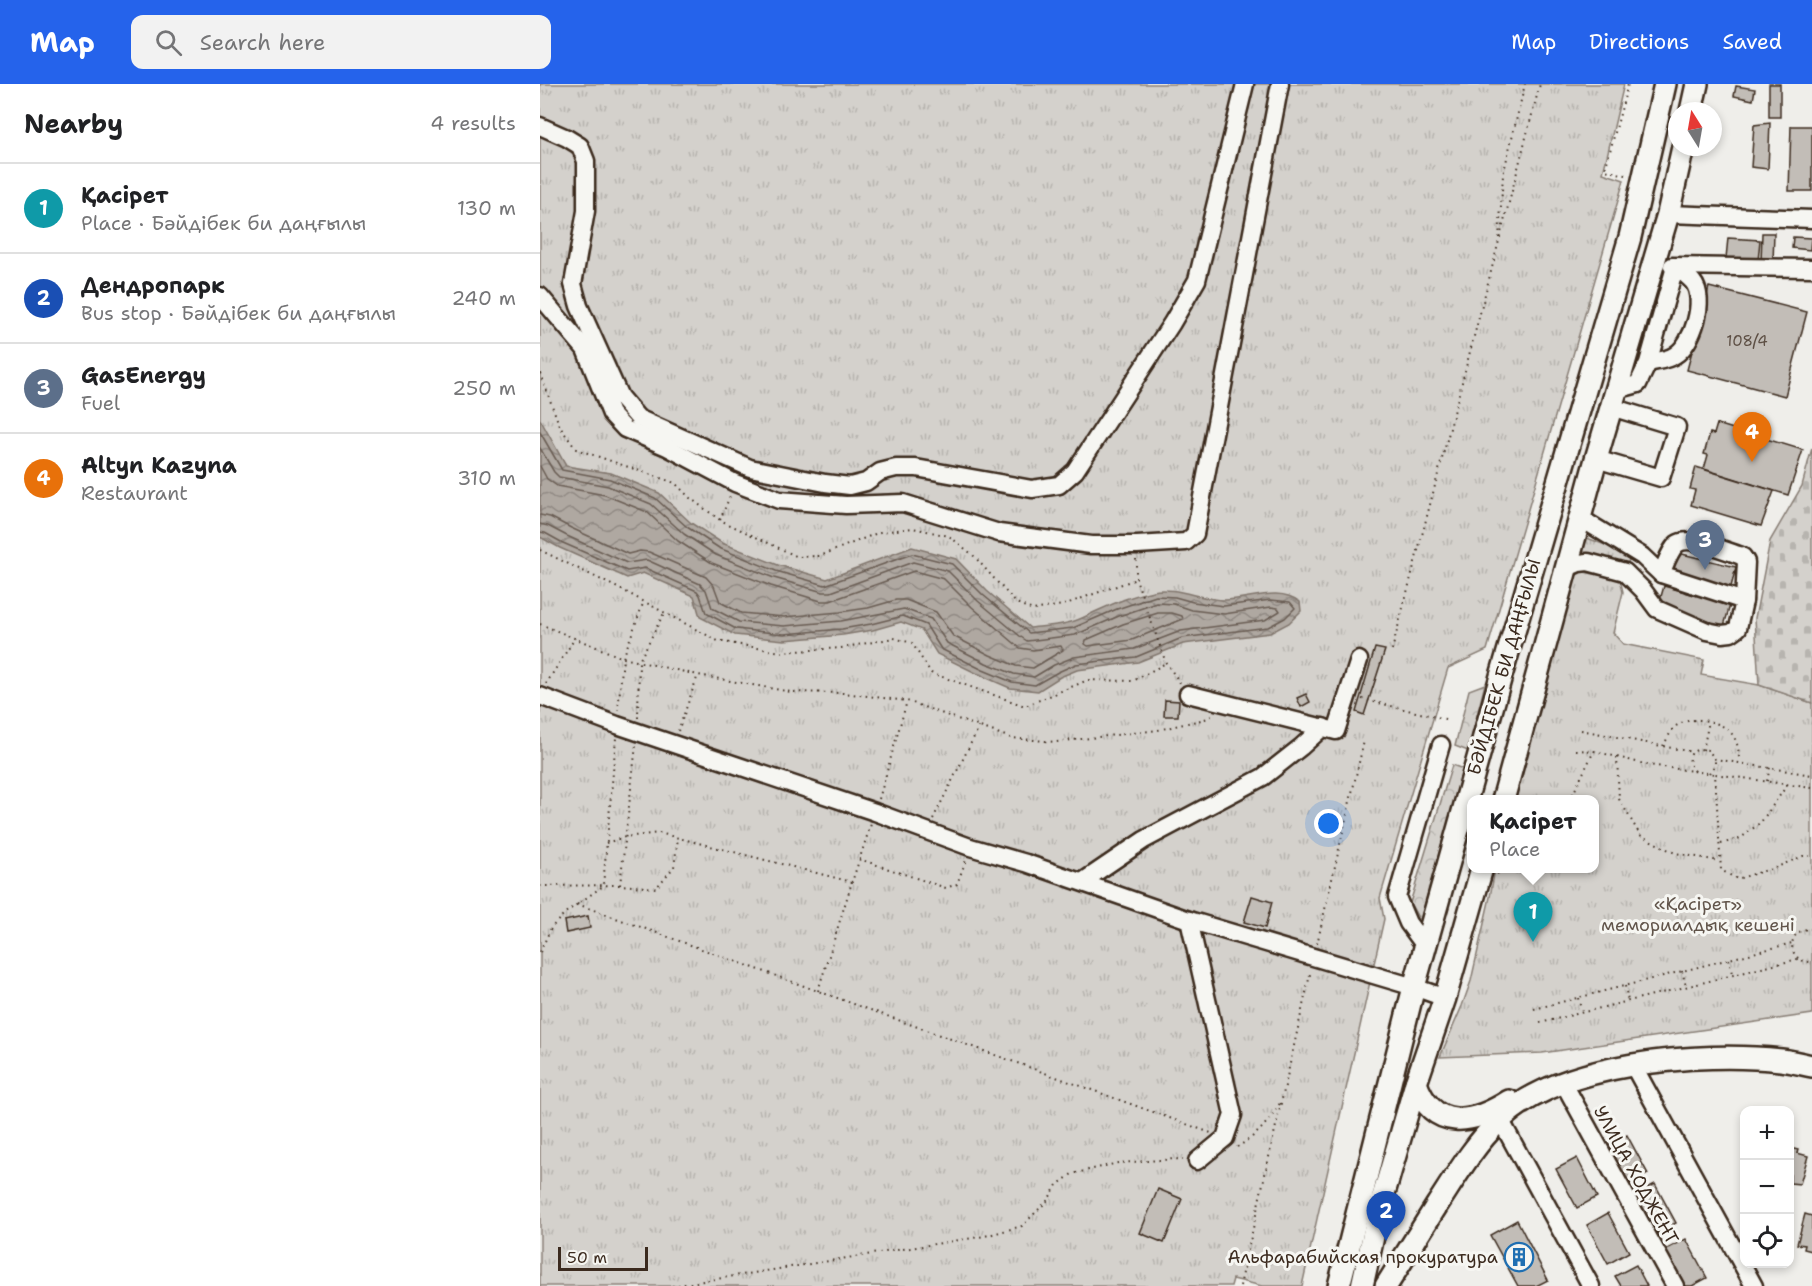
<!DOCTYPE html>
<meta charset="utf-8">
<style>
:root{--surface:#fff;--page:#f2f2f2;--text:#202124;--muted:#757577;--line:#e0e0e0;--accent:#2563eb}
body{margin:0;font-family:"Shantell Sans",sans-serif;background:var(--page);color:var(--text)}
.controls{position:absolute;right:18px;bottom:18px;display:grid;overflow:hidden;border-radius:12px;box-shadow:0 3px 9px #0003}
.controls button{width:54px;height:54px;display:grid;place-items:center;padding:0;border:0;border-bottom:2px solid var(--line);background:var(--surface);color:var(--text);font:30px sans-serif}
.compass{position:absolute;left:1128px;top:18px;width:54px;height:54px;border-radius:50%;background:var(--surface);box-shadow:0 3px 9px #0003;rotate:349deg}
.scale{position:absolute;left:18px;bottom:15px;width:90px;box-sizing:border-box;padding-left:6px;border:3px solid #3b2a1e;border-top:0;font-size:16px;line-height:21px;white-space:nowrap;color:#3b2a1e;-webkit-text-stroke:4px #f6f6f2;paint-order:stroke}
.you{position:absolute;left:789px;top:740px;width:21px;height:21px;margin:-15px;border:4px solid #fff;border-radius:50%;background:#1a73e8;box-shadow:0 0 0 9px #1a73e833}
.badge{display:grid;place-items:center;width:39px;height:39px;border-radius:50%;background:var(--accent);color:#fff;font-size:20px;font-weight:700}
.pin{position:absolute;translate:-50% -50px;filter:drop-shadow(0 2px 3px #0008)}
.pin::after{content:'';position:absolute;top:32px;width:21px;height:18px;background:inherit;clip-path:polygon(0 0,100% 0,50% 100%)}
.popup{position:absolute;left:927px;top:711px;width:132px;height:78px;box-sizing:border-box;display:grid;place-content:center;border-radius:12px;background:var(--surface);filter:drop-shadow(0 2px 4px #0005);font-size:20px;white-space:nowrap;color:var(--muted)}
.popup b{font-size:22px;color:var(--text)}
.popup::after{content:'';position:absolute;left:50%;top:100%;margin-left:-12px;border:12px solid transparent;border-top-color:var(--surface)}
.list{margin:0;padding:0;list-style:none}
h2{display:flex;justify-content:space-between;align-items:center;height:78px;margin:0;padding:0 24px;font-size:26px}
h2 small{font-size:20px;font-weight:400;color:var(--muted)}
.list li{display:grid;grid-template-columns:39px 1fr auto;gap:18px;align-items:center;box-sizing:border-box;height:90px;padding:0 24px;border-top:2px solid var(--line)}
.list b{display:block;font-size:22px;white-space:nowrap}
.list p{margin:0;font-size:20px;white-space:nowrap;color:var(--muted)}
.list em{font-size:20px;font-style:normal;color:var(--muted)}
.icon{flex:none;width:33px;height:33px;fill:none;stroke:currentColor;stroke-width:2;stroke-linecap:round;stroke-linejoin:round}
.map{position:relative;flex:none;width:1272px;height:1202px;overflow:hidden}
header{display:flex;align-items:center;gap:36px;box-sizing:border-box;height:84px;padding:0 30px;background:var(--accent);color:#fff}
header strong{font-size:28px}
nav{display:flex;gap:33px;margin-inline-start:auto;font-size:21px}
.search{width:420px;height:54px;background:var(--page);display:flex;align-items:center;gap:15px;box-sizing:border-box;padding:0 21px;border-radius:12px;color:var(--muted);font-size:22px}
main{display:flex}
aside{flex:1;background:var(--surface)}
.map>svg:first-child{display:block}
.grass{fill:url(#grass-tufts);stroke:#887e75;stroke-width:1.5}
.forest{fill:url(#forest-crowns);stroke:#887e75;stroke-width:1.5}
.cemetery{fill:url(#cemetery-stones);stroke:#887e75;stroke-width:1.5}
.water{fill:url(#water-waves);stroke:#81766d;stroke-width:1.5}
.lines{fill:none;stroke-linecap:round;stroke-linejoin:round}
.shore{stroke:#695c52;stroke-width:1.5}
.building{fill:#c2bdb7;stroke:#3b2a1e;stroke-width:1.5}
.minor-casing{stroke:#3b2a1e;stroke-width:21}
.major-casing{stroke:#3b2a1e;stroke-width:26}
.path{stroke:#3b2a1e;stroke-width:2;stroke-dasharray:1.5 4.5;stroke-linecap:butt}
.minor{stroke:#f6f6f2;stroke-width:16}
.major{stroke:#f6f6f2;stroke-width:21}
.labels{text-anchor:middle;stroke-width:6;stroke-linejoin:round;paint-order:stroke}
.number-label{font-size:15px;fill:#5d4f44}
.street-label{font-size:18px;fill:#3b2a1e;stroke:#f6f6f2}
.park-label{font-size:18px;fill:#61544a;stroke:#f6f6f2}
.poi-label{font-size:18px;fill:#3b2a1e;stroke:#f6f6f2;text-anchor:end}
</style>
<header>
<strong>Map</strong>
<div class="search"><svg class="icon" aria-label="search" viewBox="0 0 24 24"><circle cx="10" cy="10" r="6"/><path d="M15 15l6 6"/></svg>Search here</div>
<nav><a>Map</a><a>Directions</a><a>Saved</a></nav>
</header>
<main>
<aside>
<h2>Nearby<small>4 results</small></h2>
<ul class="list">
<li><span class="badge" style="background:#0f9aa8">1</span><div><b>Қасірет</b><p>Place · Бәйдібек би даңғылы</p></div><em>130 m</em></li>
<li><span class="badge" style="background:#1a4fb4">2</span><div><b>Дендропарк</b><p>Bus stop · Бәйдібек би даңғылы</p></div><em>240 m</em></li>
<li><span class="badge" style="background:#5c6f8a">3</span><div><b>GasEnergy</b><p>Fuel</p></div><em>250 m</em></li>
<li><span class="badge" style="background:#e8710a">4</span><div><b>Altyn Kazyna</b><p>Restaurant</p></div><em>310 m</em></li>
</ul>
</aside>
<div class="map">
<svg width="1272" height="1202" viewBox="0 0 1272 1202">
<defs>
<pattern id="grass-tufts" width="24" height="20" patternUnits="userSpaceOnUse" patternTransform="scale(1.5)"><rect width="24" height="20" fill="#d4d1cc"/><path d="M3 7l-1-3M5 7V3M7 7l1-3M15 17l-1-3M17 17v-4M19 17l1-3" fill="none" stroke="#b7b4af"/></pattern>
<pattern id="forest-crowns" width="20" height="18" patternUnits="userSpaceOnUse" patternTransform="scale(1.5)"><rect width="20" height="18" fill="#d4d1cc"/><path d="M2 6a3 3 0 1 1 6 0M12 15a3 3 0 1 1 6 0" fill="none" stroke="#b7b4af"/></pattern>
<pattern id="cemetery-stones" width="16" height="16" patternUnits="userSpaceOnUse" patternTransform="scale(1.5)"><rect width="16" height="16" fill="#d4d1cc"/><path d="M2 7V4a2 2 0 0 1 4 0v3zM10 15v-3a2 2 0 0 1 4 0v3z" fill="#b7b4af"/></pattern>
<pattern id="water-waves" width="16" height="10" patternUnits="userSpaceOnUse" patternTransform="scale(1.5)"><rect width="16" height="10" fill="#afa8a1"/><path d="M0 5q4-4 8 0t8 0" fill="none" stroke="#908983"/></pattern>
</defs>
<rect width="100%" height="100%" fill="#efeeea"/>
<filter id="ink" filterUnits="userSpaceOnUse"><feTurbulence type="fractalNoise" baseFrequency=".0167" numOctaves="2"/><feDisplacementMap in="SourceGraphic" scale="12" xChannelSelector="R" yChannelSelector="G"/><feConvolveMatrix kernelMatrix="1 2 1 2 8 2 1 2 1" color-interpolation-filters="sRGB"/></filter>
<g filter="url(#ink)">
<g class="grass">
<polygon points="0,0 1084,0 1063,89 1084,96 947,566 908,584 840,814 844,835 762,1202 722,1202 693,1195 691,1202 0,1202"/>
<polygon points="1042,452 1086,469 1090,474 1087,480 1043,468 1035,470"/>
<polygon points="1039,487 1080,495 1083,508 1073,549 1083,560 1164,576 1161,591 1219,601 1272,619 1272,930 1002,969 900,973 922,922 931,897 950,813 955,785 1054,784 1054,716 972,715 991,635 1015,565 1025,513"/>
</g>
<g class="forest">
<polygon points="945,600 928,667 915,662 929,606"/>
<polygon points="912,681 923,685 880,837 870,819"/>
</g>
<polygon class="cemetery" points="1272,364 1272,619 1219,601 1215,534 1230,457 1262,402"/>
<path class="water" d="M0 335 26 382 71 389 119 409 151 439 182 459 238 481 287 495 372 463 416 475 447 507 490 544C504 542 518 542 531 538 540 536 548 531 557 527 574 519 593 511 613 507 634 502 662 516 685 516 709 516 739 501 760 518L761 527 749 539 730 549 643 560 598 578 537 586 520 593 498 607 470 604 440 591 397 570 382 546 361 538 333 546 303 551 244 556 195 551 160 533 154 512 103 489 87 494 20 464 0 453Z"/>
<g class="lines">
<g class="shore">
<polyline points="0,348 22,386 70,395 115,414 147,443 179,464 236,487 285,501 372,470 412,480 443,511 489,549 533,544 577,525 616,512 635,513 653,518 684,522 731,516 750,518 755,524 745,534 728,543 642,554 596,573 536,580 518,588 495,601 472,598 443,586 401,565 386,541 363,532 331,540 302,545 244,550 196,545 166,529 160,511 157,507 105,484 87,487 23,459 5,449 0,448"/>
<polyline points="0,364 14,388 19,393 68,402 111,420 144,450 176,471 234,494 283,508 291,508 373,478 408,487 438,517 481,553 487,557 535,551 579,532 617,519 634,520 652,526 684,530 731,523 738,524 740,527 725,536 641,547 594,565 534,573 514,581 494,593 474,590 446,579 407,559 391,535 364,525 301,537 244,542 199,538 172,524 166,506 160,500 107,476 87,479 27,452 8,442 0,440"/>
<polyline points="0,382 7,395 17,402 65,411 107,428 138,457 172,479 231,502 281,517 290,517 374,487 404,495 432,523 480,564 493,566 521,562 523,566 493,584 476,582 450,571 413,552 396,528 366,516 356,516 328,524 300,528 244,533 201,529 180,518 174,502 166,493 109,468 100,467 88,470 31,444 10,433 0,431"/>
<polygon points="618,529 632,529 642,532 643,535 592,556 548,562 545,560 546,556 583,540"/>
</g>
</g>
<g class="building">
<rect x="1229" y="0" width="11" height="33"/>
<polygon points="1196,2 1215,5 1213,16 1194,12"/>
<polygon points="1230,39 1228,85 1211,83 1214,41"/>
<polygon points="1251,42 1272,42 1272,107 1249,107"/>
<polygon points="1222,149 1234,149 1233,178 1221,178"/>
<polygon points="1253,153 1271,154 1270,166 1252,164"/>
<polygon points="1188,154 1220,156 1218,177 1186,174"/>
<polygon points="1169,203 1267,228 1245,312 1147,286"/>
<polygon points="1177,340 1263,366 1248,411 1164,385 1168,371 1164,370 1170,349 1174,350"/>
<polygon points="1156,383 1234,407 1221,442 1151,421 1155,406 1150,405"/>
<polygon points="1138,469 1196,483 1191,503 1133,488"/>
<polygon points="1124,502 1190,521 1184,542 1118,523"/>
<polygon points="835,564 845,566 824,631 816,628"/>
<polygon points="766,610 770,618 761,623 757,614"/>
<polygon points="625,616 639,617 638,632 624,632"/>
<polygon points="712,812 732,818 725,844 704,838"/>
<polygon points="48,832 50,844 26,849 24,837"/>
<polygon points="1087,1051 1108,1090 1087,1101 1066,1062"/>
<polygon points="1250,1064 1258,1066 1257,1069 1268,1072 1260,1100 1250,1099"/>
<polygon points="1037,1074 1057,1113 1037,1124 1016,1085"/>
<polygon points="1115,1100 1136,1139 1115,1150 1094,1111"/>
<polygon points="618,1105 642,1115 624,1159 600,1149"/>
<polygon points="1068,1129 1089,1168 1068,1180 1047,1141"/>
<polygon points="1265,1130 1272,1132 1272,1167 1264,1165 1265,1161 1257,1160"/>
<polygon points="977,1136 1008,1196 996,1202 978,1202 950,1151"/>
<polygon points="1146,1155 1167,1194 1152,1202 1145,1202 1125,1166"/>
<polygon points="1096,1181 1107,1202 1081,1202 1075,1192"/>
</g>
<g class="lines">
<g class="minor-casing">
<g id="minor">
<polyline points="0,42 27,54 40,62 46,77 46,127 33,200 39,222 80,313 98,334 210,384 285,399 310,402 326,398 340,388 356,384 376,384 492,405 519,401 535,387 632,239 657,196 705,0"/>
<polyline points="1128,130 1272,135"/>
<polyline points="1132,182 1272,184"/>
<polyline points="0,212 45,265 71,330 85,345 127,363 195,399 239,416 306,421 363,419 459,449 551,461 597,461 646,458 655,450 740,0"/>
<path d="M1076 306 1098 300 1108 279 1135 183C1141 187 1148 192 1153 198 1167 215 1153 260 1135 271 1128 276 1117 277 1108 279"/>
<polyline points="1056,375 1121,394 1137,343 1071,323"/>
<polyline points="1025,485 1039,479 1048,478 1085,488 1103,506 1117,525 1167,547 1182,550 1191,549 1198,544 1204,517 1121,490 1102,472 1040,434"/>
<path d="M1121 490C1125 481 1130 466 1137 460 1149 451 1186 467 1199 471L1203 473 1206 478 1204 517"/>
<polyline points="648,610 796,647 819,576"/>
<polyline points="0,612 77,641 335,728 430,763 486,779 649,836 874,903 905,914"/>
<polyline points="542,798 604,756 723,693 761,663 783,643"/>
<polyline points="649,836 693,1031 685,1054 657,1077"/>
<polyline points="885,862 868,839 857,813 901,661"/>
<polyline points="1093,981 1214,1202"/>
<polyline points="1023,998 1135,1202"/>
<polyline points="960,1035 1051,1202"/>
</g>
</g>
<g class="major-casing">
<g id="major">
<polyline points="1151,27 1157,0"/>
<polyline points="963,716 1056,375 1128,130 1143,63"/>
<path d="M876 999C893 1048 933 1040 969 1017"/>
<polyline points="799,1202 874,903 961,592 1090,153 1125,0"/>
<polyline points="822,1202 838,1130 876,999 905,914 942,784"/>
<path d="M846 1202C863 1175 880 1148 897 1121 916 1092 934 1061 959 1037 1018 978 1161 967 1241 976 1251 977 1262 980 1272 982"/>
</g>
</g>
<g class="path">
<polyline points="1086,91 1065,86 1088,0"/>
<polyline points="959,154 963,91 985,0"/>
<polyline points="0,289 20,343 36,365 135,399 150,414 180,436 258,473 280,472 340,448 373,444 409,452 433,471 476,519 493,526 523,521 596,495"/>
<polyline points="180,436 190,412"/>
<polyline points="0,466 84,507 178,557 241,568 301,564 354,554 372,559 391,589 485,622 548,596 593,597 626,579"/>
<polyline points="596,475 596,495 626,579 641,600"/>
<polyline points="0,540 83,574 158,591 251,608 303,609 367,617 471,654 516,658 618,646 665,635 673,631"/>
<polyline points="852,566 1000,0"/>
<polyline points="6,600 35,554"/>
<polyline points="822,615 909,636"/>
<polyline points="78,627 83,574 104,517"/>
<polyline points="98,634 99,577 124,529"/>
<polyline points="1041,646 1152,668"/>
<polyline points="138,647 158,591"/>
<path d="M1123 662C1127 656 1130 647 1136 642 1151 631 1181 636 1192 650 1198 658 1199 668 1199 677"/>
<polyline points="1036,666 1054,667 1108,681 1175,690"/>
<polyline points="1163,666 1169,637"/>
<polyline points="1077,673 1079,715 1100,751 1135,769 1179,777"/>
<path d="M1155 687C1149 681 1148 676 1152 668L1159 665 1168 666 1175 675 1272 691"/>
<polyline points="1169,689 1175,681 1175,675"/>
<polyline points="1227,697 1230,683"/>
<polyline points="1272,704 1175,690 1181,786 1197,795 1237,783 1263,772 1272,772"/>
<polyline points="339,715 367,617"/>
<polyline points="1030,716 1054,667"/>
<polyline points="393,735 439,643"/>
<polyline points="66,759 85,753 119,749 312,798 331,740"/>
<polyline points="1181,760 1201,754 1221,738 1248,700"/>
<polyline points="319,775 406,804 417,800 426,776"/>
<polyline points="957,790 965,784"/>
<polyline points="80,801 96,661"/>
<polyline points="0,802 80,801 116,804 134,783 138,754"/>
<polyline points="37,820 671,1049"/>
<path d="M1272 845C1246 843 1245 879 1272 878"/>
<polyline points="777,860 824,657"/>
<polyline points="0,868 11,844 25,829 63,802 76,654"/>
<polyline points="1189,875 1192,890"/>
<polyline points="1142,887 1146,902"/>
<polyline points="1085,902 1088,917"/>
<polyline points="278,907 312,798"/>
<polyline points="1038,914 1042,928"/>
<polyline points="994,925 1252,859"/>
<polyline points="1000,939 1258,875"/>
<path d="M697 1063C720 1050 728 1038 742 1016"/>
<polyline points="132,1202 445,1152 482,1142 508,1116 517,1101 532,1090 578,1079 635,1075 643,1076"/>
<polyline points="700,1202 771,886"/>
</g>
<use href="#minor" class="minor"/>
<use href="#major" class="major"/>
</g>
</g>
<defs>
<g id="building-ring" transform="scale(1.5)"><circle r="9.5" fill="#f6f6f2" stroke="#1f6fb2" stroke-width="1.5"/><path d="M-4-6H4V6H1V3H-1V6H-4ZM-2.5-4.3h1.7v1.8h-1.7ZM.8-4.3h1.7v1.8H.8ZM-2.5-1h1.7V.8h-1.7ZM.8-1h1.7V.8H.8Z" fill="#1f6fb2"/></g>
</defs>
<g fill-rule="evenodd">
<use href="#building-ring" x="979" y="1173"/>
</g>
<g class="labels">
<g class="number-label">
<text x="1207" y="262">108/4</text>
</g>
<g class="street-label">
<text transform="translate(964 583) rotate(-74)" y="6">БӘЙДІБЕК БИ ДАҢҒЫЛЫ</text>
<text transform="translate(1096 1091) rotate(61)" y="6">УЛИЦА ХОДЖЕНТ</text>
</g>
<g class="park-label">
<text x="1158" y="826">«Қасірет»<tspan x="1158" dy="21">мемориалдық кешені</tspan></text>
</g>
<g class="poi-label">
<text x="958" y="1179">Альфарабийская прокуратура</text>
</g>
</g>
</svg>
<div class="controls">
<button>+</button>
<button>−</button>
<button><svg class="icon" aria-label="locate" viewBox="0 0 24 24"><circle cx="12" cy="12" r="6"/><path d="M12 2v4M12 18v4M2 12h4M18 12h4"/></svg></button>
</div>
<svg class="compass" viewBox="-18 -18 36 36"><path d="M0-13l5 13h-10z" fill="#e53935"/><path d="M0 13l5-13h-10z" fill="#757577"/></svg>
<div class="scale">50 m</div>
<div class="you"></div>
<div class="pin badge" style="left:993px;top:858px;background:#0f9aa8">1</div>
<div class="popup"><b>Қасірет</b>Place</div>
<div class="pin badge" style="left:846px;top:1157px;background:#1a4fb4">2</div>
<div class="pin badge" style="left:1165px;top:486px;background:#5c6f8a">3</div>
<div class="pin badge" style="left:1212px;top:378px;background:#e8710a">4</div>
</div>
</main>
